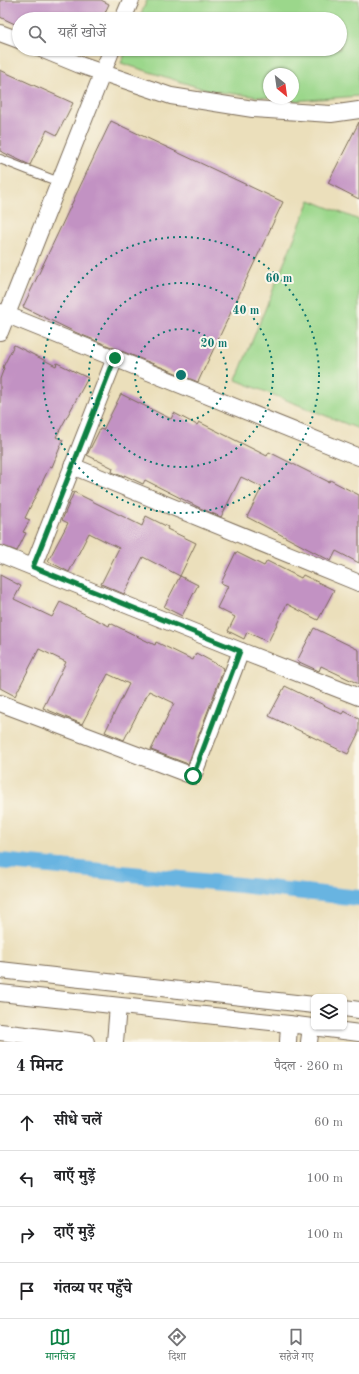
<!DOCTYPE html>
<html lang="hi">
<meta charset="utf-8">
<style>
:root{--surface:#fff;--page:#f6f6f6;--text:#202124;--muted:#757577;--line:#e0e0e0;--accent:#0b8043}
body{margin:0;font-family:"Old Standard TT","Noto Serif Devanagari",serif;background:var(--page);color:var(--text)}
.controls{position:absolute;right:12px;bottom:12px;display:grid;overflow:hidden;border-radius:6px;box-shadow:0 1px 3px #0004}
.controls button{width:36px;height:36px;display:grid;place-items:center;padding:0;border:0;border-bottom:1px solid var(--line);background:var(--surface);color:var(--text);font:20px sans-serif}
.compass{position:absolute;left:263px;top:68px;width:36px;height:36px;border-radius:50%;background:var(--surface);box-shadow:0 1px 3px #0004;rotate:151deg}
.stop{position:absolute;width:12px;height:12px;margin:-9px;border:3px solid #0b8043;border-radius:50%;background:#fff}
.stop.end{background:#0b8043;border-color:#fff;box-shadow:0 1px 4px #0008}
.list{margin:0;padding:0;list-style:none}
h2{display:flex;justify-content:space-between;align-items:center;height:52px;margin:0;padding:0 16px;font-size:17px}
h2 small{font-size:13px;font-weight:400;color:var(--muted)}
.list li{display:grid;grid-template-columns:26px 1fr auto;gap:12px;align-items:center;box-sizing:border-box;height:56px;padding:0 16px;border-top:1px solid var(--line)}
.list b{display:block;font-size:15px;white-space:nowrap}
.list em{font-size:13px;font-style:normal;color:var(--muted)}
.icon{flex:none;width:22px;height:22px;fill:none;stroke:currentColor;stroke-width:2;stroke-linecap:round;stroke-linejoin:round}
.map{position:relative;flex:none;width:359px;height:1042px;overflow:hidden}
.search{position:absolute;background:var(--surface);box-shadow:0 1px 3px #0004;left:12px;right:12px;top:12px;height:44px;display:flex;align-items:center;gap:10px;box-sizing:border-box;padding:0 14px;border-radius:22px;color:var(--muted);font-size:15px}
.sheet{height:276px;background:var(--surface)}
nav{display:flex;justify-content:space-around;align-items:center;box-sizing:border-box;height:56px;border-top:1px solid var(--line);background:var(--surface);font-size:11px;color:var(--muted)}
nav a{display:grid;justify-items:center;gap:2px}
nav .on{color:var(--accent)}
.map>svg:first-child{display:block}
.green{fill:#9bd78b;stroke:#6b8054}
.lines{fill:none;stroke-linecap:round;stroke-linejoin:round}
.canal{stroke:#68b4e1;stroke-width:16}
.building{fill:#c292c3}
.service-casing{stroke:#796955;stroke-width:10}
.minor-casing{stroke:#796955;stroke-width:18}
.service{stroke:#fff;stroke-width:8}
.minor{stroke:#fff;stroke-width:16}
.route{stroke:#0b8043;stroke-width:5}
.ring{fill:none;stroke:#0f766e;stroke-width:2;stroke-dasharray:2 4}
.centre{fill:#0f766e;stroke:#fbf7ec;stroke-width:2}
.ring-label{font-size:12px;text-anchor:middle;font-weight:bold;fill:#0f766e;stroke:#fbf7ec;stroke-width:4;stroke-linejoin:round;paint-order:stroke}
</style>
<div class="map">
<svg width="359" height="1042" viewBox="0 0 359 1042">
<rect width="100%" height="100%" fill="#fbf7ec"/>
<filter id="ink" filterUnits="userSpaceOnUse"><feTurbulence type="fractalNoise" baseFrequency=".025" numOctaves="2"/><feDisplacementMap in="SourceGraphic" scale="8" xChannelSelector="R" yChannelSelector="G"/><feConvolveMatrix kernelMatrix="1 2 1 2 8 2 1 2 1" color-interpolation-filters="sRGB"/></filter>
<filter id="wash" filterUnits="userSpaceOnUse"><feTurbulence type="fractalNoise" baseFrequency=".012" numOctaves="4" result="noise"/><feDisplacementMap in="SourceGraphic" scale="16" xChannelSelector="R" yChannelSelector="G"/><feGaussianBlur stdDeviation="0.9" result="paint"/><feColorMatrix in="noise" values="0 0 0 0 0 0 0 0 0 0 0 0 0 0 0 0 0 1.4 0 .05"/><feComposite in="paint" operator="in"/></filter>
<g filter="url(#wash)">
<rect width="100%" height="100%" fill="#ebdfbb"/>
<g class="green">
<polygon points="147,0 359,0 359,96 293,101 271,98 293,98 293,74 269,74 269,98 210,91 121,63 127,49 340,49 340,19 139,19"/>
<polygon points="310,200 359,220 359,429 236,380"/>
</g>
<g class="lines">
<polyline class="canal" points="0,861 212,882 359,898"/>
</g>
<g id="blocks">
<g class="building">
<polygon points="0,0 101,0 109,4 102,19 19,19 19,26 0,17"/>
<polygon points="0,70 73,103 57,135 47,130 30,165 0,151"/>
<polygon points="111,121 283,202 198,382 77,333 23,307"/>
<polygon points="359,122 359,199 328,183"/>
<polygon points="14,345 56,366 57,363 88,378 56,437 63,440 52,467 50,466 25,518 30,520 23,532 26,533 17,551 0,545 0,379 4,368 3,367"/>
<polygon points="121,394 171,419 174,413 197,425 199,422 267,456 269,452 329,482 330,480 359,495 359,563 336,551 331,561 247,517 262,487 241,477 221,517 200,508 145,480 143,484 124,475 124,477 112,472 113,468 87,455 100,429 103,430"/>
<polygon points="74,492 142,526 146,516 168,527 167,529 196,543 180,576 143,557 124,594 101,584 119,548 89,533 69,572 48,561 68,523 62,520"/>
<polygon points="236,552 264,566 267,561 301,578 303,575 334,590 318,620 287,604 268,642 247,632 244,639 228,631 235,617 217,608 228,586 221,583"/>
<polygon points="0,575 21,586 14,599 52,617 60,602 109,626 110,623 155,645 156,642 193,660 196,653 224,668 188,764 151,750 174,703 149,691 124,740 105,732 129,684 108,674 82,724 43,708 66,662 39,649 15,696 0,688"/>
<polygon points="180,576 198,585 182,616 164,607"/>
<polygon points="314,628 359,650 359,684 321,666 319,671 297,661"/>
<polygon points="285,686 342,714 344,711 359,719 359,732 348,754 269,716"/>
</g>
</g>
</g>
<g filter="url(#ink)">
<use href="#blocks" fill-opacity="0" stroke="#796955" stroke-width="1"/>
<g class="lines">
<g class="service-casing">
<polyline id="service" points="0,159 59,182"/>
</g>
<g class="minor-casing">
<g id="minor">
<polyline points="123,19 131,0"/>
<polyline points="0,33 19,40"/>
<polyline points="41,49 80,65 171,96 253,109 331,114 359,110"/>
<polyline points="0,312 359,457"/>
<polyline points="0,332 112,49"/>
<polyline points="72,466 359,583"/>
<polyline points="0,554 241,651 359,697"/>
<polyline points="33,567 115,358"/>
<polyline points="0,703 193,776 241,651"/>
<polyline points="0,970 314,1005"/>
<polyline points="0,993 289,1024 359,1033"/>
<polyline points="344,1008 359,1010"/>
<polyline points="0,1032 86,1042"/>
<polyline points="115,1042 118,1006"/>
<polyline points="288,1042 289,1024"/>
<polyline points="309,1042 311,1027"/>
</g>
</g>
<use href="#service" class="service"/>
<use href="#minor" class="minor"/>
</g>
</g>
<g class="lines" filter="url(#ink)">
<polyline class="route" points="115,358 33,567 240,651 193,776"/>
</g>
<g class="ring">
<circle cx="181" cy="375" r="46"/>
<circle cx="181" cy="375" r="92"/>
<circle cx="181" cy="375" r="138"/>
</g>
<circle cx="181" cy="375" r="6" class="centre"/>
<g class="ring-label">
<text x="279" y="282">60 m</text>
<text x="246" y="314">40 m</text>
<text x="214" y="347">20 m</text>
</g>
</svg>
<div class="controls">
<button><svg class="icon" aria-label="layers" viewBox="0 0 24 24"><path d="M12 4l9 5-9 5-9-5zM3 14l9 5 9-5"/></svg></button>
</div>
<svg class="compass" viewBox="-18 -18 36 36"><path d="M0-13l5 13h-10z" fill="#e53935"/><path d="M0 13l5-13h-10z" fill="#757577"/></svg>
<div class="stop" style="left:193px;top:776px"></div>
<div class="stop end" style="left:115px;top:358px"></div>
<div class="search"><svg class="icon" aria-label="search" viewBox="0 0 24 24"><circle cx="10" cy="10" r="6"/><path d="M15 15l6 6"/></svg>यहाँ खोजें</div>
</div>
<section class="sheet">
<h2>4 मिनट<small>पैदल · 260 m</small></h2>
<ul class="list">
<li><svg class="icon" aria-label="ahead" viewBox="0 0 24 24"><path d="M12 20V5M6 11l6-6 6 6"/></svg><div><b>सीधे चलें</b></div><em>60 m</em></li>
<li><svg class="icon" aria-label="left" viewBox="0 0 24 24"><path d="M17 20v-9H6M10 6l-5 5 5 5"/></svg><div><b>बाएँ मुड़ें</b></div><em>100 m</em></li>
<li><svg class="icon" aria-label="right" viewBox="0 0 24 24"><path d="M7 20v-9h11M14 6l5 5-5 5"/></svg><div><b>दाएँ मुड़ें</b></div><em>100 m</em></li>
<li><svg class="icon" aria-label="arrive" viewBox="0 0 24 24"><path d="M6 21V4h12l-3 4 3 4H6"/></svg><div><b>गंतव्य पर पहुँचे</b></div></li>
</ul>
</section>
<nav>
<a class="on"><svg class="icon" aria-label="map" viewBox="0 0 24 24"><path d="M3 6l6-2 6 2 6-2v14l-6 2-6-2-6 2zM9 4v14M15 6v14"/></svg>मानचित्र</a>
<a><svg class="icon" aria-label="directions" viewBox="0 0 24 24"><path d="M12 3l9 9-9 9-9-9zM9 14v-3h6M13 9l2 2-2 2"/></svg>दिशा</a>
<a><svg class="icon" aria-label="saved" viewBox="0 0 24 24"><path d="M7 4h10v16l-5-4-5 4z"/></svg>सहेजे गए</a>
</nav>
